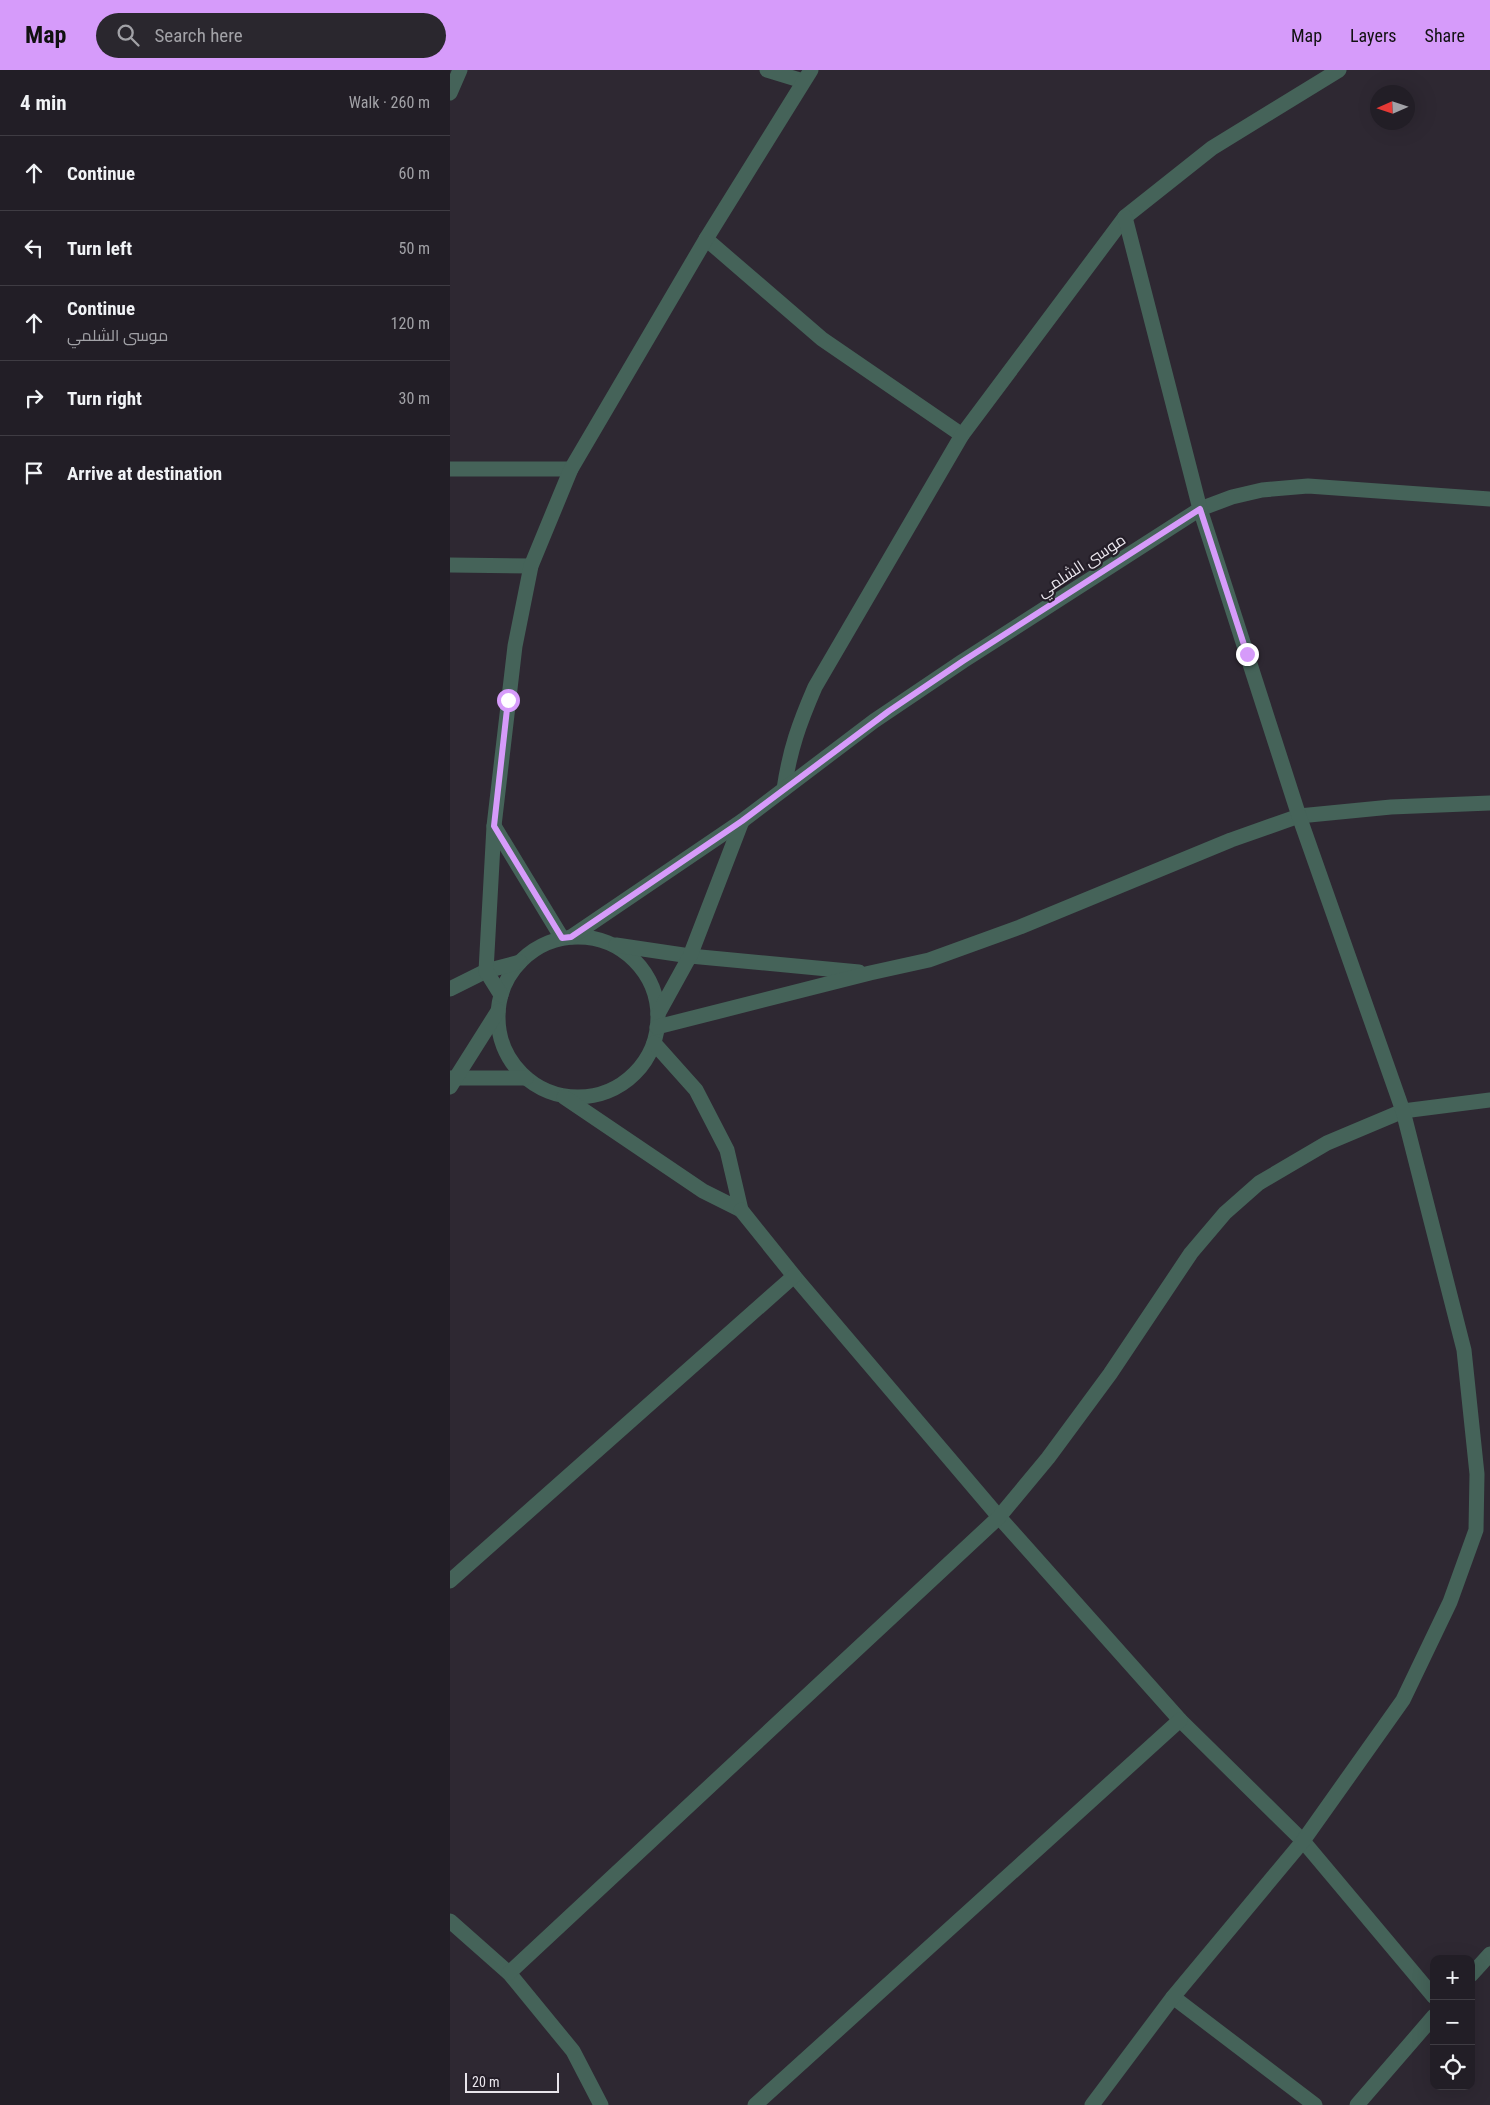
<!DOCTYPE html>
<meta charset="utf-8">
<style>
:root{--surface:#221e26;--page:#2a272e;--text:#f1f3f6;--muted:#a2a2a7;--line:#3f3c43;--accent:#d69bfa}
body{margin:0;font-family:"Roboto Condensed",Cairo,sans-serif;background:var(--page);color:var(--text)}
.controls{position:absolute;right:15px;bottom:15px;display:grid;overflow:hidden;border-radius:10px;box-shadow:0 5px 20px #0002}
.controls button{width:45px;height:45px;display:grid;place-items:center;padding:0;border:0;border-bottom:1px solid var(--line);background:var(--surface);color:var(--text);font:25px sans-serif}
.compass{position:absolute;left:920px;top:15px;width:45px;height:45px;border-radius:50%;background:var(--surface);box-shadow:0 5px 20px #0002;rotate:267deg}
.scale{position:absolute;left:15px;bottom:12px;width:94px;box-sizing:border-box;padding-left:5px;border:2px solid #e9e5ec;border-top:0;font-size:14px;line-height:18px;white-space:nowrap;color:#e9e5ec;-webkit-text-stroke:4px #241e28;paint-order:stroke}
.stop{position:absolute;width:15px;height:15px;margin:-11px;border:4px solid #d69bfa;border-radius:50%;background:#fff}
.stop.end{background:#d69bfa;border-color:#fff;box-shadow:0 1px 5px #0008}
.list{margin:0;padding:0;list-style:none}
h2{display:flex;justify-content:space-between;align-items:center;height:65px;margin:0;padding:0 20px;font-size:21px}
h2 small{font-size:16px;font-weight:400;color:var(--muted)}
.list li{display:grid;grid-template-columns:32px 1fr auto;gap:15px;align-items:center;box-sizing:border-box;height:75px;padding:0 20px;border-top:1px solid var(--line)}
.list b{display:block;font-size:19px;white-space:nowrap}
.list p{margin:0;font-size:16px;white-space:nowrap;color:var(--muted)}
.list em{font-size:16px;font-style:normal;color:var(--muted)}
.icon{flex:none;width:28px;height:28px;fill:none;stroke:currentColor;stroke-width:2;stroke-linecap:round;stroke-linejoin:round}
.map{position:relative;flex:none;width:1040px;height:2035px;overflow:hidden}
header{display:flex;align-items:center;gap:30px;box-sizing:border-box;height:70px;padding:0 25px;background:var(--accent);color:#111}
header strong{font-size:24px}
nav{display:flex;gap:28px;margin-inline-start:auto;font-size:18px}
.search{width:350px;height:45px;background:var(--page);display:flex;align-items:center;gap:12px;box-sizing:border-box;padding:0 18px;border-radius:28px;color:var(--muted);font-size:19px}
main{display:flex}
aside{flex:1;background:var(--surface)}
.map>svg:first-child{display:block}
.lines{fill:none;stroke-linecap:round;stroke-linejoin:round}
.minor{stroke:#456359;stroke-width:15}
.route{stroke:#d69bfa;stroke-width:6}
.labels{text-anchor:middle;stroke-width:4.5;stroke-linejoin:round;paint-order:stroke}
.street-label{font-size:16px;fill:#e9e5ec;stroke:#241e28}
</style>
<header>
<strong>Map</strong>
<div class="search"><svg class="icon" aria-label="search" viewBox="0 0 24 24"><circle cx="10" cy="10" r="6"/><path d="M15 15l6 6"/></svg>Search here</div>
<nav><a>Map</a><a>Layers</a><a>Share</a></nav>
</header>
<main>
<aside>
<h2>4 min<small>Walk · 260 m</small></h2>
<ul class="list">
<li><svg class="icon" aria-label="ahead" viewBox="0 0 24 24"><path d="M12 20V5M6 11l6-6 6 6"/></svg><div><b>Continue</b></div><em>60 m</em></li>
<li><svg class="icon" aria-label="left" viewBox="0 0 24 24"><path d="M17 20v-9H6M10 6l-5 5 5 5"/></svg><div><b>Turn left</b></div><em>50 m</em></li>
<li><svg class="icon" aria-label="ahead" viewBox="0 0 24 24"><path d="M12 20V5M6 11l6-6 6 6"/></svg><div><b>Continue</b><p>موسى الشلمي</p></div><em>120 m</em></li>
<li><svg class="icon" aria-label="right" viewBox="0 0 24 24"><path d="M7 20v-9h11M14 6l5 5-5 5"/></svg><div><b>Turn right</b></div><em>30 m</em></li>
<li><svg class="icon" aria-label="arrive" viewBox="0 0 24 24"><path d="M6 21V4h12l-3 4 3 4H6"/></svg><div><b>Arrive at destination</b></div></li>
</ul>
</aside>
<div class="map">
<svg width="1040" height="2035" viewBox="0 0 1040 2035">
<rect width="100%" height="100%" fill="#2e2832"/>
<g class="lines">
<g class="minor">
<polyline points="317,0 353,11"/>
<polyline points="0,23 10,0"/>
<polyline points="256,169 372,269 512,365"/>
<polyline points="0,399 121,399"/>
<polyline points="0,495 81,496"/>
<path d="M334 719C340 679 349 654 365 617L512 365 675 147 762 78 889 0"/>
<polyline points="44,756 112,868"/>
<circle cx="128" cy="947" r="80"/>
<polyline points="121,867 292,751 424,651 513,591 750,439 782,427 812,420 858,416 1040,429"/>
<polyline points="166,875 240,886 409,902"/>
<polyline points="0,919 36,901 70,892"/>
<polyline points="51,925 36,901 44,756 65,576 81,496 121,399 256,169 361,0"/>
<polyline points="208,944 240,886 292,751"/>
<polyline points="207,957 420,903 479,890 570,857 781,770 849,746 941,737 1040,733"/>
<polyline points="0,1008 76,1008"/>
<polyline points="0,1017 48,941"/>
<polyline points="114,1027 253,1121 291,1140 277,1080 246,1020 204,973"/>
<polyline points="291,1140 344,1206 549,1447 730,1650 853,1771 984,1927"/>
<polyline points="0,1511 344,1206"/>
<polyline points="0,1851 59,1903 123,1981 151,2035"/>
<polyline points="59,1903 549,1447 598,1388 660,1304 741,1183 775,1143 809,1113 877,1073 953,1041 1040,1030"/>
<polyline points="1021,1905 1040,1884"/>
<polyline points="723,1927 865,2035"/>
<polyline points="305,2035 730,1650"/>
<polyline points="642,2035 723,1927 853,1771 953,1630 1000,1532 1026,1460 1027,1404 1014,1280 953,1041 849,746 750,439 675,147"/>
<polyline points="907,2035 984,1946"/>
</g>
</g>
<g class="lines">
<polyline class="route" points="58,630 44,756 112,868 121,867 292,751 439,641 513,591 750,439 797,584"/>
</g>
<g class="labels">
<g class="street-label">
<text transform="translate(631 495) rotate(-33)" y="6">موسى الشلمي</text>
</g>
</g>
</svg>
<div class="controls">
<button>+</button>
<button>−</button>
<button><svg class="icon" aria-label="locate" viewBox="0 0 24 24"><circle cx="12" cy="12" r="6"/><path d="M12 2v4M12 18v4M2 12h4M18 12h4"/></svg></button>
</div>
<svg class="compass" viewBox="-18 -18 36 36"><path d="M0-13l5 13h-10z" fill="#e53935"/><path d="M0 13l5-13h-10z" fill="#a2a2a7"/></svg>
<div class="scale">20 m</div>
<div class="stop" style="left:58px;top:630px"></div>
<div class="stop end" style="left:797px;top:584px"></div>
</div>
</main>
